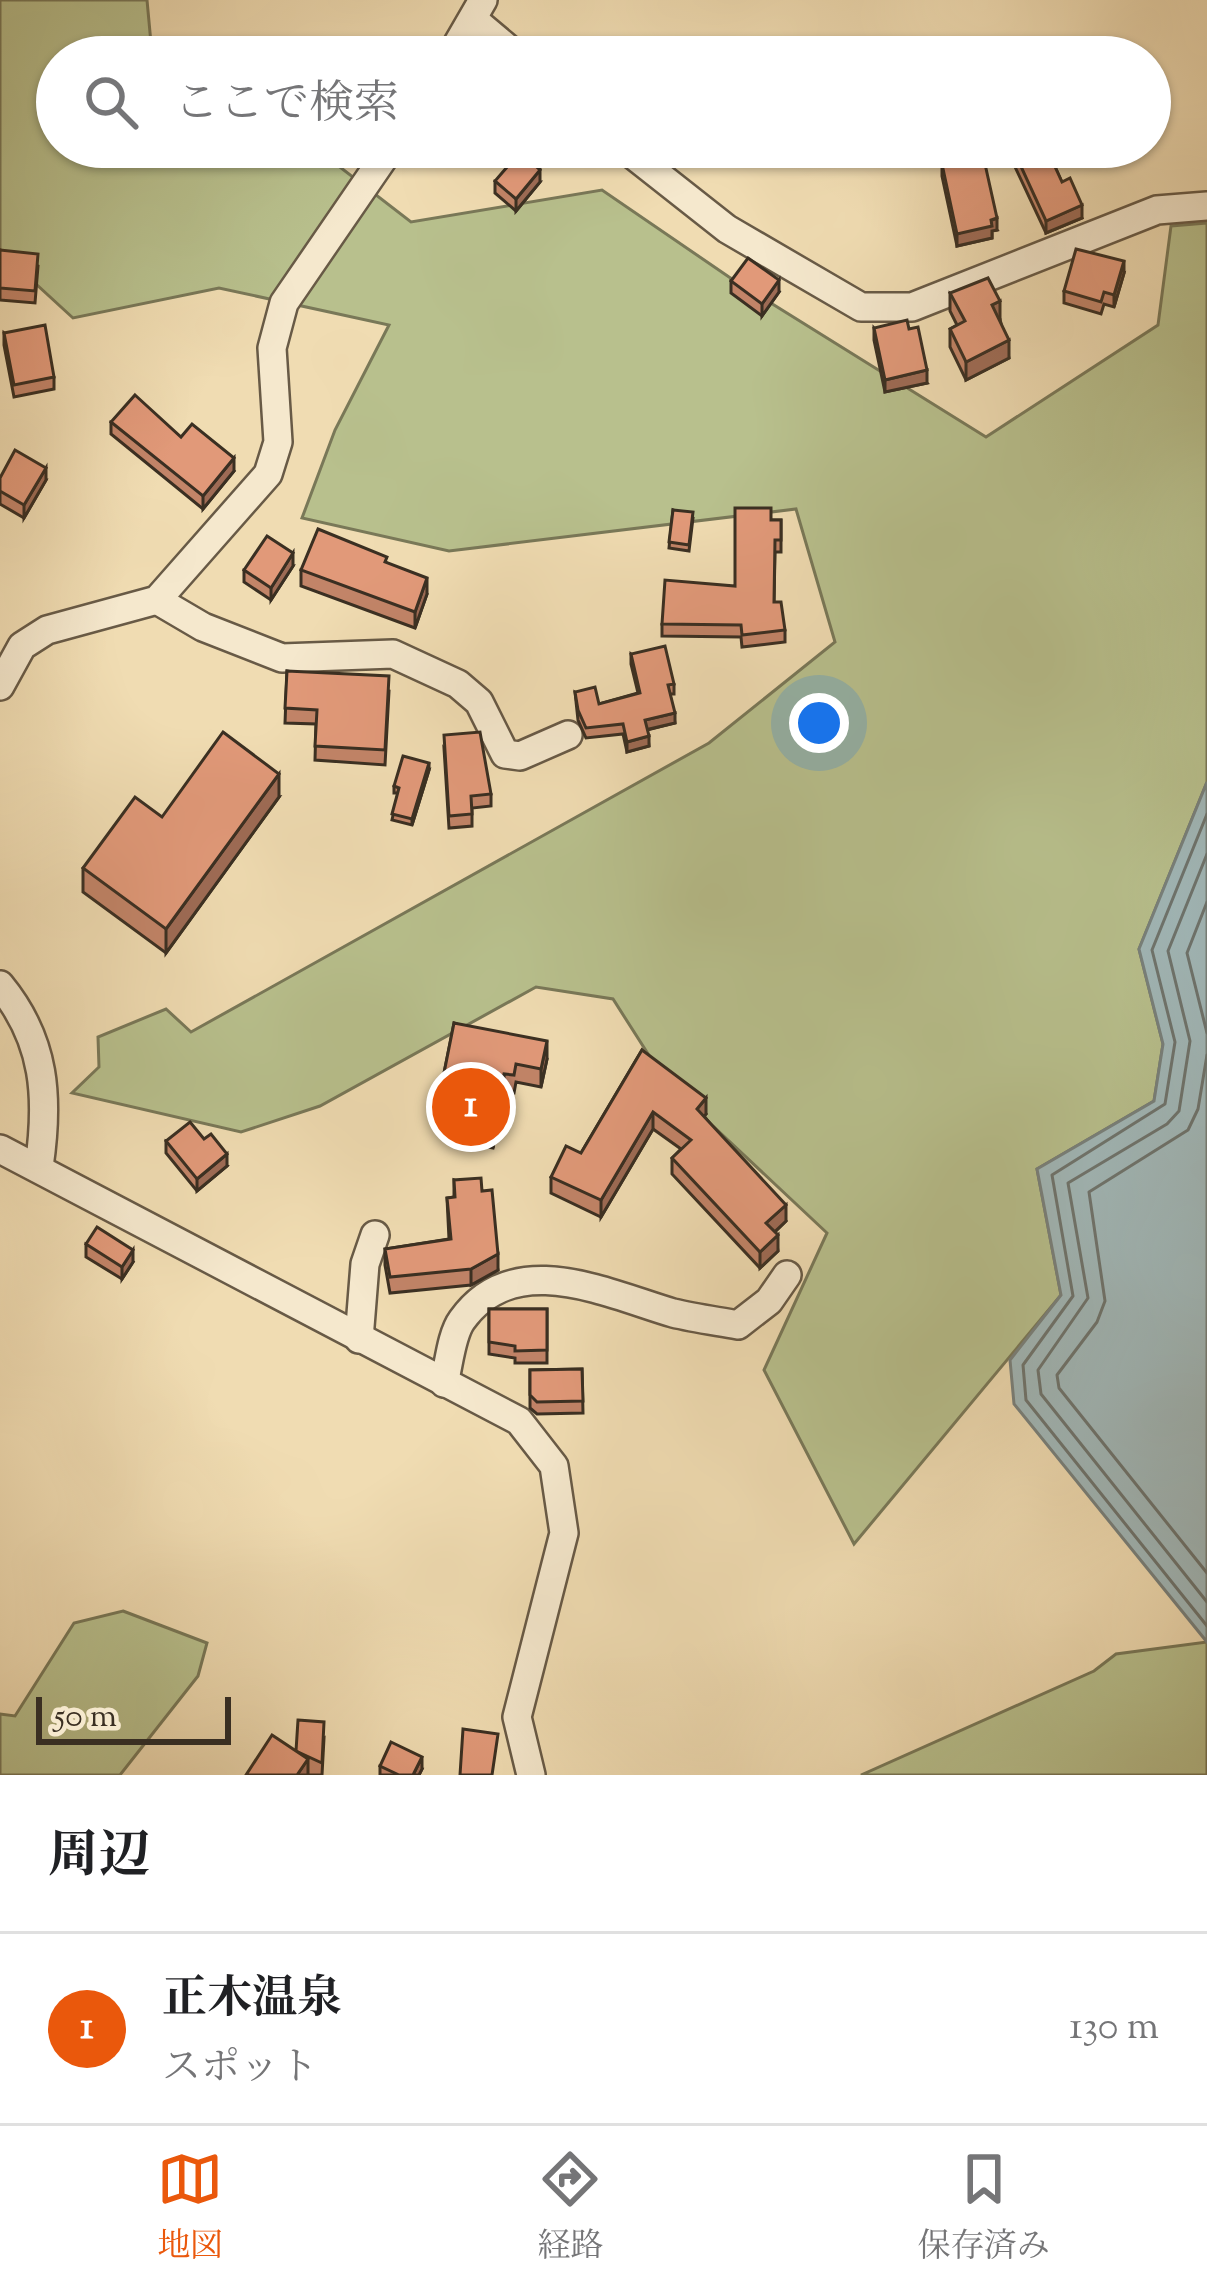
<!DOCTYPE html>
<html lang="ja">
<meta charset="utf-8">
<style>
:root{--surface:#fff;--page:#f2f2f2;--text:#202124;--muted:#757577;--line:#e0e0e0;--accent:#ea580c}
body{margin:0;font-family:"Sorts Mill Goudy","Noto Serif JP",serif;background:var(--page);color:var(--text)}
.scale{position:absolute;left:36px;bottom:30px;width:195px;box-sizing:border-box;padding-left:12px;border:6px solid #3a2f22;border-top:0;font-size:33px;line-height:42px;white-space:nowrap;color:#3a2f22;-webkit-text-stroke:9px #f5e8cd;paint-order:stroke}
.you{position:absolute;left:819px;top:723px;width:42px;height:42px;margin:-30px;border:9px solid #fff;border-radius:50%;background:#1a73e8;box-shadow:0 0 0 18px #1a73e833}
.badge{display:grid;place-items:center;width:78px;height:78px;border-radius:50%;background:var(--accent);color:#fff;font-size:39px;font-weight:700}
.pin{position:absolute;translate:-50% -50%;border:6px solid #fff;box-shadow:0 3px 12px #0006}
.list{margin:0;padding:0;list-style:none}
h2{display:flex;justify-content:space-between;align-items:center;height:156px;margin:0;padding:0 48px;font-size:51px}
h2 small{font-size:39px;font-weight:400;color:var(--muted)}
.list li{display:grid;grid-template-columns:78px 1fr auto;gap:36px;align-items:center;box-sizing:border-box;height:192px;padding:0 48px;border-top:3px solid var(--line)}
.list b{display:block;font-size:45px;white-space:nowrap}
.list p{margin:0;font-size:39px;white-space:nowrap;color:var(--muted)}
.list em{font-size:39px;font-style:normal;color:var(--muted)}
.icon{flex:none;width:66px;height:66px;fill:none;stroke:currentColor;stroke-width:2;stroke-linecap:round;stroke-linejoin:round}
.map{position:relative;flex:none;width:1207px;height:1775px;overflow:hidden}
.search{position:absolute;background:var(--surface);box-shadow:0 3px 9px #0004;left:36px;right:36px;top:36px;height:132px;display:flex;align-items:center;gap:30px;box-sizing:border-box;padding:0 42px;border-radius:66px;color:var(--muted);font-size:45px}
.sheet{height:348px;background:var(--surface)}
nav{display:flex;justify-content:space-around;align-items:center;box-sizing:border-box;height:168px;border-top:3px solid var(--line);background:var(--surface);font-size:33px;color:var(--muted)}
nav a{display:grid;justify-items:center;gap:6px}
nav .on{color:var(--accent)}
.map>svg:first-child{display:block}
.green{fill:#b8c08d;stroke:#797858;stroke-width:3}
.water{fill:#a1b8b9;stroke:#78817d;stroke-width:3}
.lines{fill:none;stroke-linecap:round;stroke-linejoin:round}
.shore{stroke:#6e746e;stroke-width:3}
.minor-casing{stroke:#685a46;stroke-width:32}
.minor{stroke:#f5e8cd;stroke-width:27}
.wall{fill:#c28468;stroke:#3a2f22;stroke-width:3}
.shaded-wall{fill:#9e6b55;stroke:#3a2f22;stroke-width:3}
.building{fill:#e19979;stroke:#3a2f22;stroke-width:3}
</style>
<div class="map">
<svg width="1207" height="1775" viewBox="0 0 1207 1775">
<rect width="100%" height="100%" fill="#f0dcb2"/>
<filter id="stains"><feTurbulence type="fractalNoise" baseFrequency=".00167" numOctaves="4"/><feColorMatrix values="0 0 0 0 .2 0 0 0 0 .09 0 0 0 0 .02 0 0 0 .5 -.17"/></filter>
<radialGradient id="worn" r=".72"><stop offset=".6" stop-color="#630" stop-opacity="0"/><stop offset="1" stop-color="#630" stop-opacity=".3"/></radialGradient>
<g class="green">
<polygon points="0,0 147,0 152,54 161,57 57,57 57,147 314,147 411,222 602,190 729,277 986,437 1158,325 1171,226 1207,223 1207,782 1139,949 1163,1044 1154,1101 1037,1169 1061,1295 854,1544 764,1370 827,1233 666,1082 613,999 536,987 320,1106 241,1132 72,1093 99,1067 98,1037 166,1009 191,1032 709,743 835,642 796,509 449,551 302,518 335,430 389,325 219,288 73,318 0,251"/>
<polygon points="123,1611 207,1643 198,1676 120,1775 0,1775 0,1714 15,1716 74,1623"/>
<polygon points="1207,1642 1207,1775 861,1775 1094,1671 1116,1654"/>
</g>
<polygon class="water" points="1207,782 1207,1642 1014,1404 1010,1360 1061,1295 1037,1169 1154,1101 1163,1044 1139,949"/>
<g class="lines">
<g class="shore">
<polyline points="1207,814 1152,950 1175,1042 1165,1104 1052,1175 1073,1296 1023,1365 1026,1400 1207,1626"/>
<polyline points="1207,854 1168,951 1190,1041 1179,1111 1167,1124 1068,1183 1088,1298 1038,1370 1041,1394 1207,1602"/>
<polyline points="1207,902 1187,953 1207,1033"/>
<polyline points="1207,1055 1198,1109 1188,1130 1089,1192 1105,1301 1097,1322 1057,1375 1059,1388 1207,1573"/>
</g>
<g class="minor-casing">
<g id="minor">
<polyline points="474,20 518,57"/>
<polyline points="450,57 483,0"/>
<polyline points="623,147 727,229 861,307 912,307 1157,210 1207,206"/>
<polyline points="157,600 203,627 282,658 393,654 458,684 479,702 505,754 520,756 568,735"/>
<polyline points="0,686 22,646 47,630 157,600 268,474 278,442 272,348 284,303 391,147"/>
<path d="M0 985C46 1041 49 1098 39 1167"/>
<polyline points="0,1149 519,1421 554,1466 564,1533 517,1717 531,1775"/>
<polyline points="359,1339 365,1264 375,1235"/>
<path d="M444 1383C449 1365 451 1335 462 1320 514 1247 608 1294 673 1313 694 1318 716 1321 738 1325L769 1301 787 1275"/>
</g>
</g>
<use href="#minor" class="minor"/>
</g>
<g class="wall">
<polygon points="437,147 467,147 455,161"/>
<polygon points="1008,147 1046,147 1062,182 1082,218 1046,233 1008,152"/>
<polygon points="942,164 997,230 992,231 992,238 957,246 942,176"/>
<polygon points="495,181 540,182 516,211 495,193"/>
<polygon points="0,250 38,266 35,303 0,300"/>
<polygon points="1124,273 1114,307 1104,304 1101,314 1064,303 1064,291"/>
<polygon points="731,281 779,292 762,316 731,293"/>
<polygon points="950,293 1000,319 1009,358 966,380 950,347 950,329 957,325 950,311"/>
<polygon points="874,328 927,383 885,392 874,340"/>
<polygon points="4,333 54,377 54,389 14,397 4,345"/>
<polygon points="111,422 181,437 234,471 203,509 111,434"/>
<polygon points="0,478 46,480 24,518 0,504"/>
<polygon points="673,510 693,518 689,551 669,548"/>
<polygon points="771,520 781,520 781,552 775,552 774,602 785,630 785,642 742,647 741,637 662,636 662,624 735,586"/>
<polygon points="387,563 427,594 415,628 301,586 301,570"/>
<polygon points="293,566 271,600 244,582 244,570"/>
<polygon points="631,654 674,684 674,694 670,694 675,723 647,730 649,746 627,752 623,734 586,738 578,720 575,692 599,704 638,693 631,664"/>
<polygon points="287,671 389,691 385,765 315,760 316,724 285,723"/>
<polygon points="444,748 491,794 491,806 472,808 472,826 449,828"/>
<polygon points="429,770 412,825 392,820 398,793 394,793 394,786"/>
<polygon points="279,797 166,953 83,892 83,868 162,817"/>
<polygon points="454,1023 547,1059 541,1087 516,1082 514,1093 504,1091 493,1148 457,1141 457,1125 438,1121 438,1103"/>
<polygon points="642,1050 706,1114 704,1116 786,1221 775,1232 778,1251 760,1268 672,1174 672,1158 681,1149 653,1129 601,1217 551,1193 551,1177 581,1153"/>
<polygon points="166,1141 227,1166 197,1191 166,1153"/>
<polygon points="454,1180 482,1191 498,1270 471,1285 390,1293 385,1265 385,1249 449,1239 447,1198 454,1197"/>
<polygon points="86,1244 133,1262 122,1279 86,1257"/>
<polygon points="489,1309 547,1309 547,1363 515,1363 515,1358 489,1354"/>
<polygon points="582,1369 583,1413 537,1414 530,1408 530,1370"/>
<polygon points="324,1738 322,1775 308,1775 296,1751"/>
<polygon points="380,1766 422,1769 419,1775 380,1775"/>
</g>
<g class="shaded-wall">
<polygon points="456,147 467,147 455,161 455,149"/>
<polygon points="540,170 540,182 516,211 516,199"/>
<polygon points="1082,205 1082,218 1046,233 1046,221"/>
<polygon points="997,218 997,230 992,231 992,238 957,246 957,234"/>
<polygon points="1124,261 1124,273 1114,307 1114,295"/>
<polygon points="779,280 779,292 762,316 762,304"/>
<polygon points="1000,301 1000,319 992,323 992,305"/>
<polygon points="1009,340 1009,358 966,380 966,362"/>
<polygon points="927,370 927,383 885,392 885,380"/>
<polygon points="234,458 234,471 203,509 203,496"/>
<polygon points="46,468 46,480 24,518 24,505"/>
<polygon points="293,553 293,566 271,600 271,588"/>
<polygon points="427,578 427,594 415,628 415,612"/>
<polygon points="675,713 675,723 645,730 645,720"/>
<polygon points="649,736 649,746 627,752 627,742"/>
<polygon points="429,763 429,770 412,825 412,819"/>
<polygon points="279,774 279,797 166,953 166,929"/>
<polygon points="547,1041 547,1059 541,1087 541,1069"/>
<polygon points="504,1074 504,1091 493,1148 493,1130"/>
<polygon points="706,1098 706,1114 697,1125 697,1109"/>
<polygon points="653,1112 653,1129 601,1217 601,1200"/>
<polygon points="227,1154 227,1166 197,1191 197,1179"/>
<polygon points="786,1205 786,1221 766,1240 766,1223"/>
<polygon points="778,1235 778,1251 760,1268 760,1252"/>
<polygon points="133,1250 133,1262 122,1279 122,1267"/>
<polygon points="498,1254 498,1270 471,1285 471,1269"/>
<polygon points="422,1757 422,1769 419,1775 413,1775"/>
<polygon points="308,1759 308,1775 297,1775"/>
</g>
<g class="building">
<polygon points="1012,147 1046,147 1062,182 1070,178 1082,205 1046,221"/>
<polygon points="520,152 540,170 516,199 495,181"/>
<polygon points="983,155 997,218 991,220 992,226 957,234 942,164"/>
<polygon points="1076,249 1124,261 1114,295 1104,292 1101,302 1064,291"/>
<polygon points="0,250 38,254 35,291 0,288"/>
<polygon points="748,258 779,280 762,304 731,281"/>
<polygon points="988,278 1000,301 992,305 1009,340 966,362 950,329 965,321 950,293"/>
<polygon points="907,320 909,329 918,327 927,370 885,380 874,328"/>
<polygon points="45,325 54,377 14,385 4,333"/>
<polygon points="135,395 181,437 192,424 234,458 203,496 111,422"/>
<polygon points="15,450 46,468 24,505 0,491 0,478"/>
<polygon points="735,508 771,508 771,520 781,520 781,540 775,540 774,602 781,602 785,630 742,635 741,625 662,624 665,580 735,586"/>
<polygon points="673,510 693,512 689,545 669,542"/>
<polygon points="318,529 387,557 385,562 427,578 415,612 301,570"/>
<polygon points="267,536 293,553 271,588 244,570"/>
<polygon points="665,646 674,684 668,685 675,713 645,720 649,736 627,742 623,724 586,728 578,710 575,692 595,687 599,704 640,693 631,654"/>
<polygon points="287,671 389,676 385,750 315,746 317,710 285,708"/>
<polygon points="223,732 279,774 166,929 83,868 135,797 162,817"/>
<polygon points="480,732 491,794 471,796 472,814 449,816 444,735"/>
<polygon points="403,756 429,763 412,819 392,814 399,788 394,786"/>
<polygon points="454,1023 547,1041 541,1069 516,1064 514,1075 504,1074 493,1130 457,1123 460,1107 438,1103"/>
<polygon points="642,1050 706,1098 697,1109 786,1205 766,1223 778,1235 760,1252 672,1158 691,1140 653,1112 601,1200 551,1177 566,1146 581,1153"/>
<polygon points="190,1122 204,1139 211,1134 227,1154 197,1179 166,1141"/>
<polygon points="481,1178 482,1191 492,1190 498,1254 471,1269 390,1277 385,1249 451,1239 447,1198 455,1197 454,1180"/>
<polygon points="97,1227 133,1250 122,1267 86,1244"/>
<polygon points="489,1309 547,1309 547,1350 515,1351 515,1346 489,1342"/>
<polygon points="582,1369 583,1401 537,1402 530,1395 530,1370"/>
<polygon points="298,1720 324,1722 322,1763 296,1751"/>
<polygon points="463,1729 498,1734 492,1775 460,1775"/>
<polygon points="272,1735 308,1759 297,1775 246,1775"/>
<polygon points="391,1742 422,1757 413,1775 399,1775 380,1766"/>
</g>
<rect width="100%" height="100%" filter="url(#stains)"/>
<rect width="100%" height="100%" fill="url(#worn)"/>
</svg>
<div class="scale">50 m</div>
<div class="you"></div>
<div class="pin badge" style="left:471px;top:1107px">1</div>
<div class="search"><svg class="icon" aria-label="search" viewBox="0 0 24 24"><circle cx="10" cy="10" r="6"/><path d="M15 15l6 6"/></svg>ここで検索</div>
</div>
<section class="sheet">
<h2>周辺<small></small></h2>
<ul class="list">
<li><span class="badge">1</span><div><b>正木温泉</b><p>スポット</p></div><em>130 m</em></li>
</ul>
</section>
<nav>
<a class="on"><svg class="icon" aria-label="map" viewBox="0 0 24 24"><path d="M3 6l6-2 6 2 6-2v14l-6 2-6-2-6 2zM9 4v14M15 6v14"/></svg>地図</a>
<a><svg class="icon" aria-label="directions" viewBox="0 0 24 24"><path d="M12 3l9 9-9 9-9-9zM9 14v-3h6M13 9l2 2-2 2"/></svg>経路</a>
<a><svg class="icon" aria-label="saved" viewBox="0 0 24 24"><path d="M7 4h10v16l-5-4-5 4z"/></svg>保存済み</a>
</nav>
